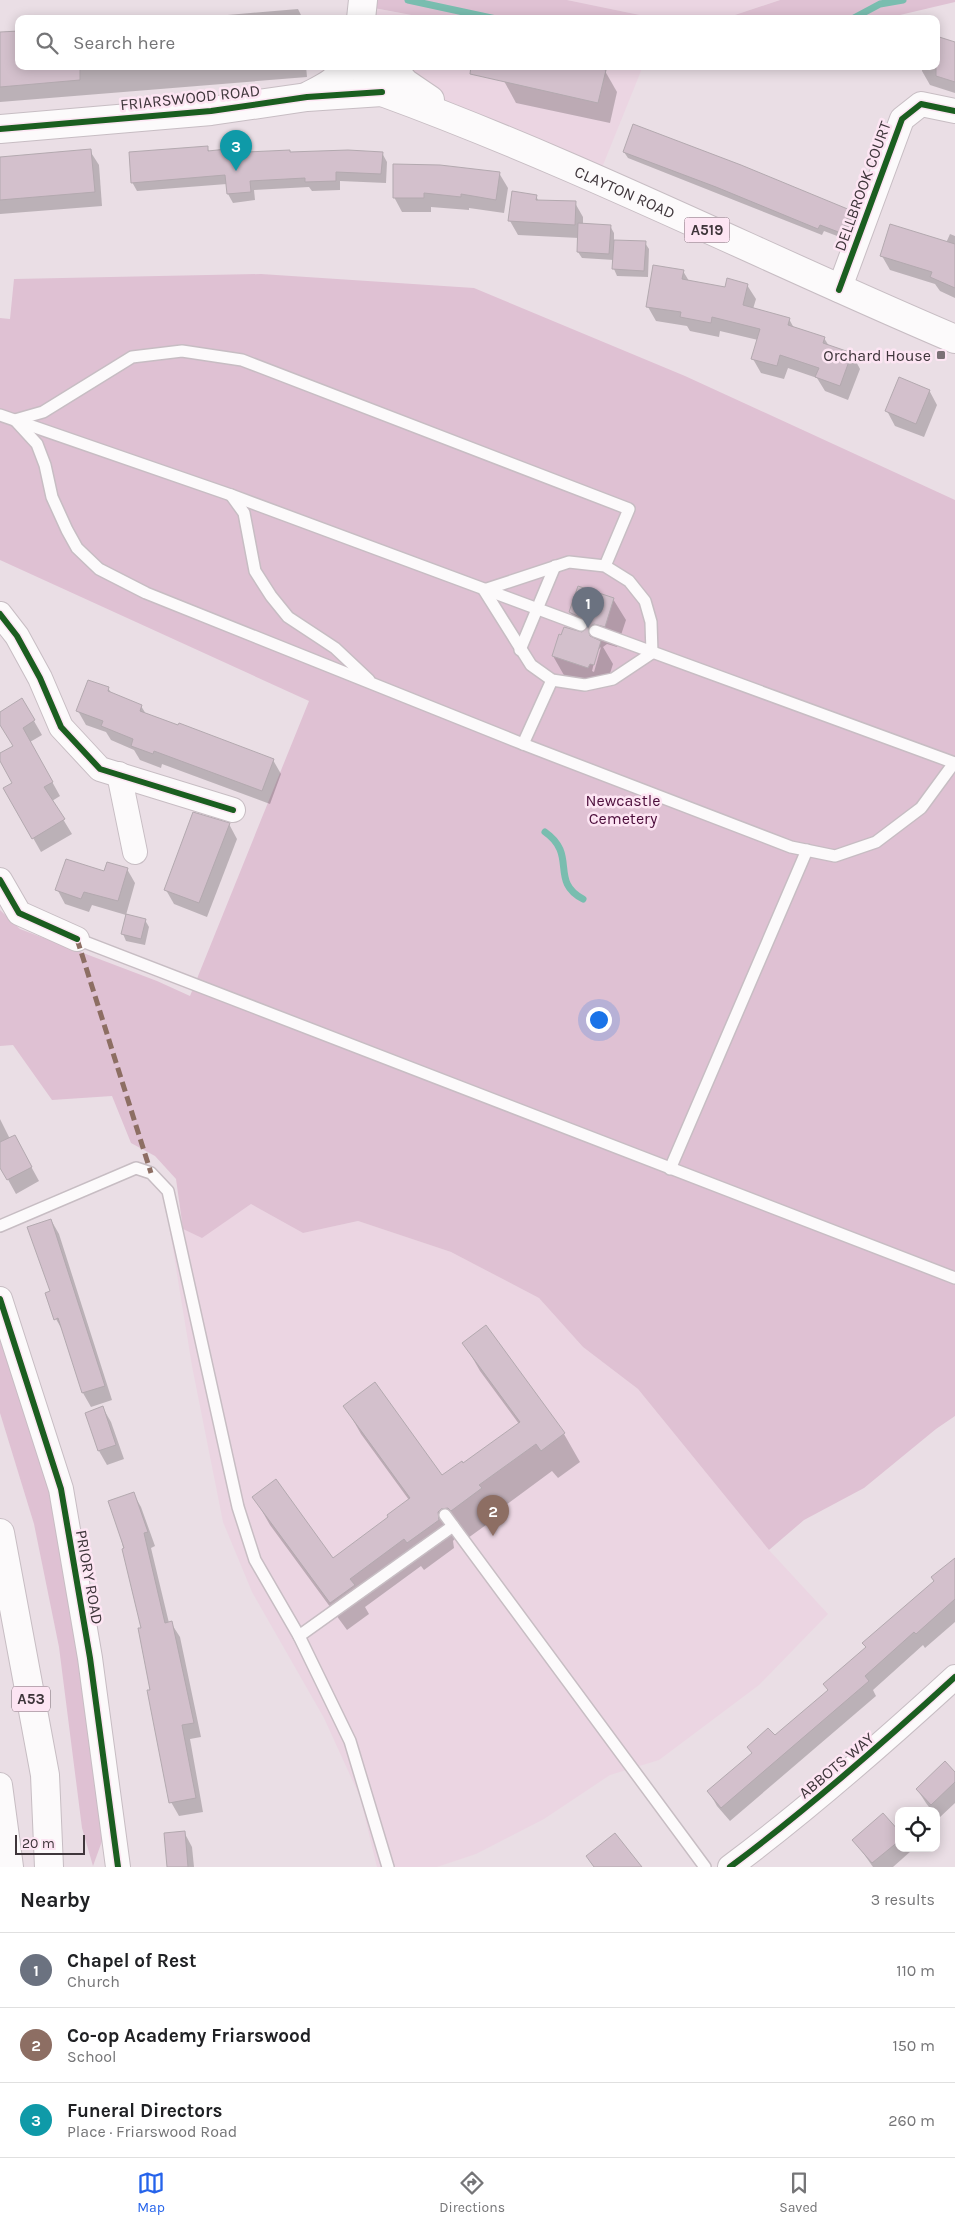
<!DOCTYPE html>
<meta charset="utf-8">
<style>
:root{--surface:#fff;--page:#f2f2f2;--text:#202124;--muted:#757577;--line:#e0e0e0;--accent:#2563eb}
body{margin:0;font-family:Karla,sans-serif;background:var(--page);color:var(--text)}
.controls{position:absolute;right:15px;bottom:15px;display:grid;overflow:hidden;border-radius:10px;box-shadow:0 2px 12px #0003}
.controls button{width:45px;height:45px;display:grid;place-items:center;padding:0;border:0;border-bottom:1px solid var(--line);background:var(--surface);color:var(--text);font:25px sans-serif}
.scale{position:absolute;left:15px;bottom:12px;width:70px;box-sizing:border-box;padding-left:5px;border:2px solid #3f363b;border-top:0;font-size:14px;line-height:18px;white-space:nowrap;color:#3f363b;-webkit-text-stroke:4px #fde5f3;paint-order:stroke}
.you{position:absolute;left:598px;top:1019px;width:18px;height:18px;margin:-12px;border:4px solid #fff;border-radius:50%;background:#1a73e8;box-shadow:0 0 0 8px #1a73e833}
.badge{display:grid;place-items:center;width:32px;height:32px;border-radius:50%;background:var(--accent);color:#fff;font-size:16px;font-weight:700}
.pin{position:absolute;translate:-50% -41px;filter:drop-shadow(0 1px 2px #0008)}
.pin::after{content:'';position:absolute;top:26px;width:18px;height:15px;background:inherit;clip-path:polygon(0 0,100% 0,50% 100%)}
.list{margin:0;padding:0;list-style:none}
h2{display:flex;justify-content:space-between;align-items:center;height:65px;margin:0;padding:0 20px;font-size:21px}
h2 small{font-size:16px;font-weight:400;color:var(--muted)}
.list li{display:grid;grid-template-columns:32px 1fr auto;gap:15px;align-items:center;box-sizing:border-box;height:75px;padding:0 20px;border-top:1px solid var(--line)}
.list b{display:block;font-size:19px;white-space:nowrap}
.list p{margin:0;font-size:16px;white-space:nowrap;color:var(--muted)}
.list em{font-size:16px;font-style:normal;color:var(--muted)}
.icon{flex:none;width:28px;height:28px;fill:none;stroke:currentColor;stroke-width:2;stroke-linecap:round;stroke-linejoin:round}
.map{position:relative;flex:none;width:955px;height:1867px;overflow:hidden}
.search{position:absolute;background:var(--surface);box-shadow:0 2px 12px #0003;left:15px;right:15px;top:15px;height:55px;display:flex;align-items:center;gap:12px;box-sizing:border-box;padding:0 18px;border-radius:10px;color:var(--muted);font-size:19px}
.sheet{height:290px;background:var(--surface)}
nav{display:flex;justify-content:space-around;align-items:center;box-sizing:border-box;height:70px;border-top:1px solid var(--line);background:var(--surface);font-size:14px;color:var(--muted)}
nav a{display:grid;justify-items:center;gap:2px}
nav .on{color:var(--accent)}
.map>svg:first-child{display:block}
.built{fill:#ebd5e2}
.green{fill:#dfc1d3}
.shadow{fill:#0003;fill-rule:evenodd}
.lines{fill:none;stroke-linecap:round;stroke-linejoin:round}
.stream{stroke:#79bdaf;stroke-width:7}
.building{fill:#d3c0cc;stroke:#b3a9af}
.lane-casing{stroke:#c7bdc3;stroke-width:14}
.street-casing{stroke:#c7bdc3;stroke-width:26}
.secondary-casing{stroke:#c7bdc3;stroke-width:30}
.primary-casing{stroke:#c7bdc3;stroke-width:30}
.highway-casing{stroke:#c7bdc3;stroke-width:30}
.lane{stroke:#fcfafb;stroke-width:11}
.street{stroke:#fcfafb;stroke-width:24}
.secondary{stroke:#fcfafb;stroke-width:28}
.primary{stroke:#fcfafb;stroke-width:28}
.highway{stroke:#fcfafb;stroke-width:28}
.quiet{stroke:#8d6e63;stroke-width:5;stroke-dasharray:10 5;stroke-linecap:butt}
.cycleway-casing{stroke:#fde5f3;stroke-width:9}
.cycleway{stroke:#1b5e20;stroke-width:6}
.poi-dot{fill:#7b7176;stroke:#fde5f3;stroke-width:2}
.labels{text-anchor:middle;stroke-width:5;stroke-linejoin:round;paint-order:stroke}
.shield{fill:#fde5f3;stroke:#786a72;stroke-width:1}
.shield-label{font-size:15px;font-weight:bold;fill:#3f363b}
.street-label{font-size:16px;fill:#3f363b;stroke:#fde5f3}
.poi-label{font-size:16px;fill:#3f363b;stroke:#fde5f3;text-anchor:end}
.park-label{font-size:16px;fill:#4c0e3b;stroke:#fde5f3}
</style>
<div class="map">
<svg width="955" height="1867" viewBox="0 0 955 1867">
<rect width="100%" height="100%" fill="#eadee5"/>
<g class="built">
<polygon points="567,0 779,0 723,19 659,19"/>
<polygon points="363,6 388,11 433,19 368,19"/>
<polygon points="390,66 643,66 597,180 460,120"/>
<polygon points="251,1204 303,1233 358,1221 451,1252 539,1298 583,1347 638,1389 769,1550 828,1614 759,1685 659,1760 610,1775 544,1819 476,1854 437,1867 377,1867 360,1797 324,1718 252,1592 223,1522 192,1366 170,1231 183,1229 202,1237"/>
</g>
<g class="green">
<polygon points="363,0 567,0 659,19 433,19 363,6"/>
<polygon points="780,0 955,0 955,2 883,19 723,19"/>
<polygon points="261,274 474,288 685,376 955,500 955,1416 936,1429 864,1488 804,1520 769,1550 638,1389 583,1347 539,1298 451,1252 358,1221 303,1233 251,1204 202,1238 183,1229 176,1179 155,1156 131,1143 112,1096 52,1100 13,1045 0,1046 0,910 20,929 157,981 190,996 309,701 0,560 0,318 10,319 14,279"/>
<polygon points="0,1331 46,1475 66,1564 106,1830 93,1866 82,1828 59,1647 34,1524 0,1413"/>
</g>
<g class="shadow">
<polygon points="298,9 303,19 182,19"/>
<polygon points="0,34 19,66 306,66 307,77 0,102"/>
<polygon points="955,43 955,93 930,85 922,71 922,68 919,66 936,66"/>
<polygon points="605,71 617,92 610,123 516,103 504,81"/>
<polygon points="207,148 210,152 246,149 248,153 290,151 291,153 382,153 387,162 386,183 340,181 340,190 312,191 309,187 254,190 255,200 233,203 228,194 227,184 137,191 132,182"/>
<polygon points="90,151 99,165 102,206 0,214 0,158"/>
<polygon points="624,152 850,211 854,218 845,239 824,231 822,235 628,158"/>
<polygon points="499,173 508,188 504,213 469,208 469,210 431,207 431,212 402,212 394,197"/>
<polygon points="536,196 539,202 575,203 583,217 583,224 610,226 614,233 614,241 645,243 649,249 648,277 617,276 614,269 614,260 582,258 578,252 579,238 518,235 510,221"/>
<polygon points="950,234 955,236 955,298 940,291 935,284 890,270 882,256 946,243"/>
<polygon points="683,271 689,281 726,289 747,285 756,299 753,309 789,319 794,328 824,338 829,346 852,354 860,369 848,400 825,391 817,378 788,368 784,379 761,373 753,359 758,340 720,331 719,337 690,331 687,326 656,321 648,307"/>
<polygon points="929,390 937,405 924,437 895,426 887,411"/>
<path d="M613 599 626 620 617 647 607 644 603 647 613 664 606 686 602 685 600 689 565 677 553 656 582 634 570 612ZM601 647 594 672 592 671 597 651Z"/>
<polygon points="108,688 112,694 141,706 146,714 273,760 281,774 270,804 162,764 161,768 140,760 134,750 111,740 106,732 86,725 78,711"/>
<polygon points="22,700 42,735 30,742 60,796 52,801 72,834 41,852 5,788 14,783 0,759 0,754 14,746 0,722 0,713"/>
<polygon points="229,824 237,839 207,917 174,904 166,890"/>
<polygon points="127,869 135,883 126,915 92,905 89,912 65,904 57,889 105,873"/>
<polygon points="145,920 149,927 145,945 126,941 123,934"/>
<polygon points="0,1119 10,1139 22,1150 39,1181 16,1194 0,1165"/>
<polygon points="51,1220 59,1234 112,1400 91,1407 83,1393 64,1333 56,1319 52,1292"/>
<polygon points="485,1327 564,1434 580,1462 558,1478 552,1471 495,1513 497,1517 468,1538 457,1536 453,1541 454,1548 424,1570 421,1566 365,1607 369,1614 347,1630 270,1525 254,1497 333,1559 390,1518 409,1500 361,1434 345,1406 442,1477 463,1465 519,1424 480,1371 464,1343"/>
<polygon points="103,1408 111,1422 124,1459 107,1465 99,1451 86,1414"/>
<polygon points="133,1493 141,1507 155,1546 151,1548 169,1623 171,1623 180,1637 201,1737 190,1739 203,1812 179,1816 171,1802 142,1629 119,1530"/>
<polygon points="955,1559 955,1622 925,1648 923,1645 873,1690 876,1696 730,1821 717,1806 709,1792 753,1754 748,1747 775,1737 829,1691 866,1648 864,1644 935,1581"/>
<polygon points="955,1774 955,1803 939,1818 936,1815 936,1811 932,1811 926,1803 917,1789"/>
<polygon points="184,1832 192,1847 194,1867 169,1867"/>
<polygon points="899,1833 899,1848 909,1848 911,1851 893,1867 873,1867 854,1840"/>
</g>
<g class="lines">
<g class="stream">
<polyline points="408,0 496,19"/>
<polyline points="852,19 880,4 903,0"/>
<path d="M545 832C578 855 549 881 583 899"/>
</g>
</g>
<g class="building">
<polygon points="19,31 19,66 80,66 80,80 0,87 0,32"/>
<polygon points="936,36 955,42 955,82 936,76"/>
<polygon points="471,66 591,66 606,70 598,103 470,74"/>
<polygon points="633,124 741,165 850,210 841,233 820,225 818,229 716,187 623,152"/>
<polygon points="208,146 208,151 246,147 247,152 290,150 290,152 348,150 383,152 381,174 336,172 336,181 305,182 305,178 250,181 251,192 227,194 225,175 131,183 129,152"/>
<polygon points="91,149 95,192 0,200 0,157"/>
<polygon points="393,164 440,165 500,172 496,200 461,194 461,197 424,193 424,198 393,198"/>
<polygon points="512,191 537,195 536,200 576,201 575,225 508,221"/>
<polygon points="578,223 611,225 609,254 577,252"/>
<polygon points="890,224 955,244 955,288 930,277 932,272 880,256"/>
<polygon points="614,240 646,241 644,271 612,269"/>
<polygon points="653,265 684,270 682,279 725,287 727,278 748,284 743,305 790,318 788,325 825,337 823,343 852,353 840,386 815,377 819,368 780,355 777,366 751,359 760,329 712,317 711,323 680,317 681,312 646,307"/>
<polygon points="899,377 930,390 916,424 885,411"/>
<polygon points="578,586 614,598 605,627 594,624 588,628 590,636 601,641 594,665 590,664 588,668 552,656 559,634 561,635 564,627 582,632 588,627 586,620 569,612"/>
<polygon points="88,680 109,687 108,691 142,705 140,711 178,725 179,723 274,759 262,791 154,751 153,754 131,746 133,739 101,726 103,721 76,711"/>
<polygon points="22,698 35,720 23,728 53,782 44,787 65,819 32,839 3,788 12,783 0,761 0,753 13,746 0,725 0,712"/>
<polygon points="193,812 230,823 199,903 164,890"/>
<polygon points="66,859 104,871 107,862 128,868 118,901 84,892 81,899 55,890"/>
<polygon points="126,914 146,919 141,939 121,934"/>
<polygon points="15,1135 32,1167 7,1180 0,1168 0,1142"/>
<polygon points="51,1219 105,1386 82,1393 58,1318 54,1320 45,1293 50,1291 27,1227"/>
<polygon points="486,1325 565,1433 541,1451 536,1444 479,1485 482,1488 451,1511 448,1508 441,1509 438,1512 439,1520 407,1543 404,1539 350,1579 355,1585 330,1603 252,1497 276,1479 333,1558 388,1517 387,1515 410,1498 343,1406 375,1382 442,1475 462,1461 463,1463 520,1422 462,1343"/>
<polygon points="103,1406 116,1445 98,1451 85,1413"/>
<polygon points="134,1492 148,1532 144,1533 165,1623 172,1621 194,1723 182,1725 196,1798 169,1803 147,1690 150,1690 138,1628 141,1628 122,1549 124,1548 108,1501"/>
<polygon points="955,1558 955,1599 916,1634 914,1632 865,1676 869,1681 721,1808 707,1791 752,1753 747,1747 768,1728 775,1735 828,1690 823,1684 866,1647 862,1643 934,1581 931,1577"/>
<polygon points="945,1761 955,1772 955,1782 931,1805 916,1789"/>
<polygon points="883,1813 899,1831 899,1841 872,1863 852,1840"/>
<polygon points="185,1831 188,1867 167,1867 164,1833"/>
<polygon points="615,1833 642,1867 594,1867 586,1856"/>
</g>
<g class="lines">
<g class="lane-casing">
<g id="lane">
<polyline points="0,415 231,495 581,625"/>
<polyline points="231,495 244,513 255,571 271,596 288,617 335,648 369,680"/>
<polygon points="569,562 605,566 629,581 645,601 651,622 652,653 613,679 585,685 552,680 531,665 484,590"/>
<polyline points="605,566 629,509 242,360 182,351 132,357 43,412 15,420 37,444 45,465 52,497 67,530 77,548 99,569 146,593 523,744 791,847 835,856 876,842 921,808 954,763"/>
<polyline points="595,631 955,763"/>
<polyline points="520,650 555,566"/>
<polyline points="523,744 552,680"/>
<polyline points="77,939 955,1278"/>
<polyline points="670,1169 807,850"/>
<polyline points="0,1226 136,1168 151,1173 168,1191 238,1507 255,1560 299,1636 350,1741 388,1867"/>
<polyline points="445,1515 705,1867"/>
<polyline points="299,1636 453,1526"/>
</g>
</g>
<g class="street-casing">
<g id="street">
<polyline points="839,290 902,119 921,104 955,111"/>
<polyline points="0,614 17,636 40,678 61,727 100,769 233,810"/>
<polyline points="119,774 135,852"/>
<polyline points="0,880 19,913 77,939"/>
<polyline points="0,1299 61,1489 90,1658 118,1867"/>
<polyline points="0,1785 11,1867"/>
<path d="M730 1867C809 1808 882 1744 955 1677"/>
</g>
</g>
<g class="secondary-casing">
<g id="secondary">
<path d="M308 96C323 88 338 82 346 66"/>
<polyline points="0,129 211,111 307,97 382,92"/>
</g>
</g>
<g class="primary-casing">
<g id="primary">
<polyline points="361,19 363,0"/>
<path id="s1" d="M363 66 372 85 382 92C577 163 764 258 955 339"/>
<polyline points="390,66 405,83 430,100"/>
</g>
</g>
<g class="highway-casing">
<polyline id="highway" points="0,1533 45,1775 49,1867"/>
</g>
<use href="#lane" class="lane"/>
<use href="#street" class="street"/>
<use href="#secondary" class="secondary"/>
<use href="#primary" class="primary"/>
<use href="#highway" class="highway"/>
<polyline class="quiet" points="77,939 151,1173"/>
<g class="cycleway-casing">
<g id="cycleway">
<polyline points="0,129 211,111 307,97 382,92"/>
<polyline points="839,290 902,119 921,104 955,111"/>
<polyline points="0,614 17,636 40,678 61,727 100,769 233,810"/>
<polyline points="0,880 19,913 77,939"/>
<polyline points="0,1299 61,1489 90,1658 118,1867"/>
<path d="M730 1867C809 1808 882 1744 955 1677"/>
</g>
</g>
<use href="#cycleway" class="cycleway"/>
</g>
<rect class="poi-dot" x="936" y="350" width="10" height="10" rx="2.5"/>
<g class="labels">
<g class="shield">
<rect x="684.5" y="217.5" width="45" height="25" rx="4"/>
<rect x="12" y="1686.5" width="38" height="25" rx="4"/>
</g>
<g class="shield-label">
<text x="707" y="235">A519</text>
<text x="31" y="1704">A53</text>
</g>
<g class="street-label">
<text transform="translate(190 97) rotate(-6)" y="6">FRIARSWOOD ROAD</text>
<text transform="translate(862 186) rotate(-70)" y="6">DELLBROOK COURT</text>
<text dy="6" stroke="none"><textPath href="#s1" startOffset="296">CLAYTON ROAD</textPath></text>
<text transform="translate(90 1577) rotate(80)" y="6">PRIORY ROAD</text>
<text transform="translate(836 1765) rotate(-40)" y="6">ABBOTS WAY</text>
</g>
<g class="poi-label">
<text x="931" y="361">Orchard House</text>
</g>
<g class="park-label">
<text x="623" y="806">Newcastle<tspan x="623" dy="18">Cemetery</tspan></text>
</g>
</g>
</svg>
<div class="controls">
<button><svg class="icon" aria-label="locate" viewBox="0 0 24 24"><circle cx="12" cy="12" r="6"/><path d="M12 2v4M12 18v4M2 12h4M18 12h4"/></svg></button>
</div>
<div class="scale">20 m</div>
<div class="you"></div>
<div class="pin badge" style="left:588px;top:628px;background:#6b7280">1</div>
<div class="pin badge" style="left:493px;top:1536px;background:#8d6e63">2</div>
<div class="pin badge" style="left:236px;top:171px;background:#0f9aa8">3</div>
<div class="search"><svg class="icon" aria-label="search" viewBox="0 0 24 24"><circle cx="10" cy="10" r="6"/><path d="M15 15l6 6"/></svg>Search here</div>
</div>
<section class="sheet">
<h2>Nearby<small>3 results</small></h2>
<ul class="list">
<li><span class="badge" style="background:#6b7280">1</span><div><b>Chapel of Rest</b><p>Church</p></div><em>110 m</em></li>
<li><span class="badge" style="background:#8d6e63">2</span><div><b>Co-op Academy Friarswood</b><p>School</p></div><em>150 m</em></li>
<li><span class="badge" style="background:#0f9aa8">3</span><div><b>Funeral Directors</b><p>Place · Friarswood Road</p></div><em>260 m</em></li>
</ul>
</section>
<nav>
<a class="on"><svg class="icon" aria-label="map" viewBox="0 0 24 24"><path d="M3 6l6-2 6 2 6-2v14l-6 2-6-2-6 2zM9 4v14M15 6v14"/></svg>Map</a>
<a><svg class="icon" aria-label="directions" viewBox="0 0 24 24"><path d="M12 3l9 9-9 9-9-9zM9 14v-3h6M13 9l2 2-2 2"/></svg>Directions</a>
<a><svg class="icon" aria-label="saved" viewBox="0 0 24 24"><path d="M7 4h10v16l-5-4-5 4z"/></svg>Saved</a>
</nav>
